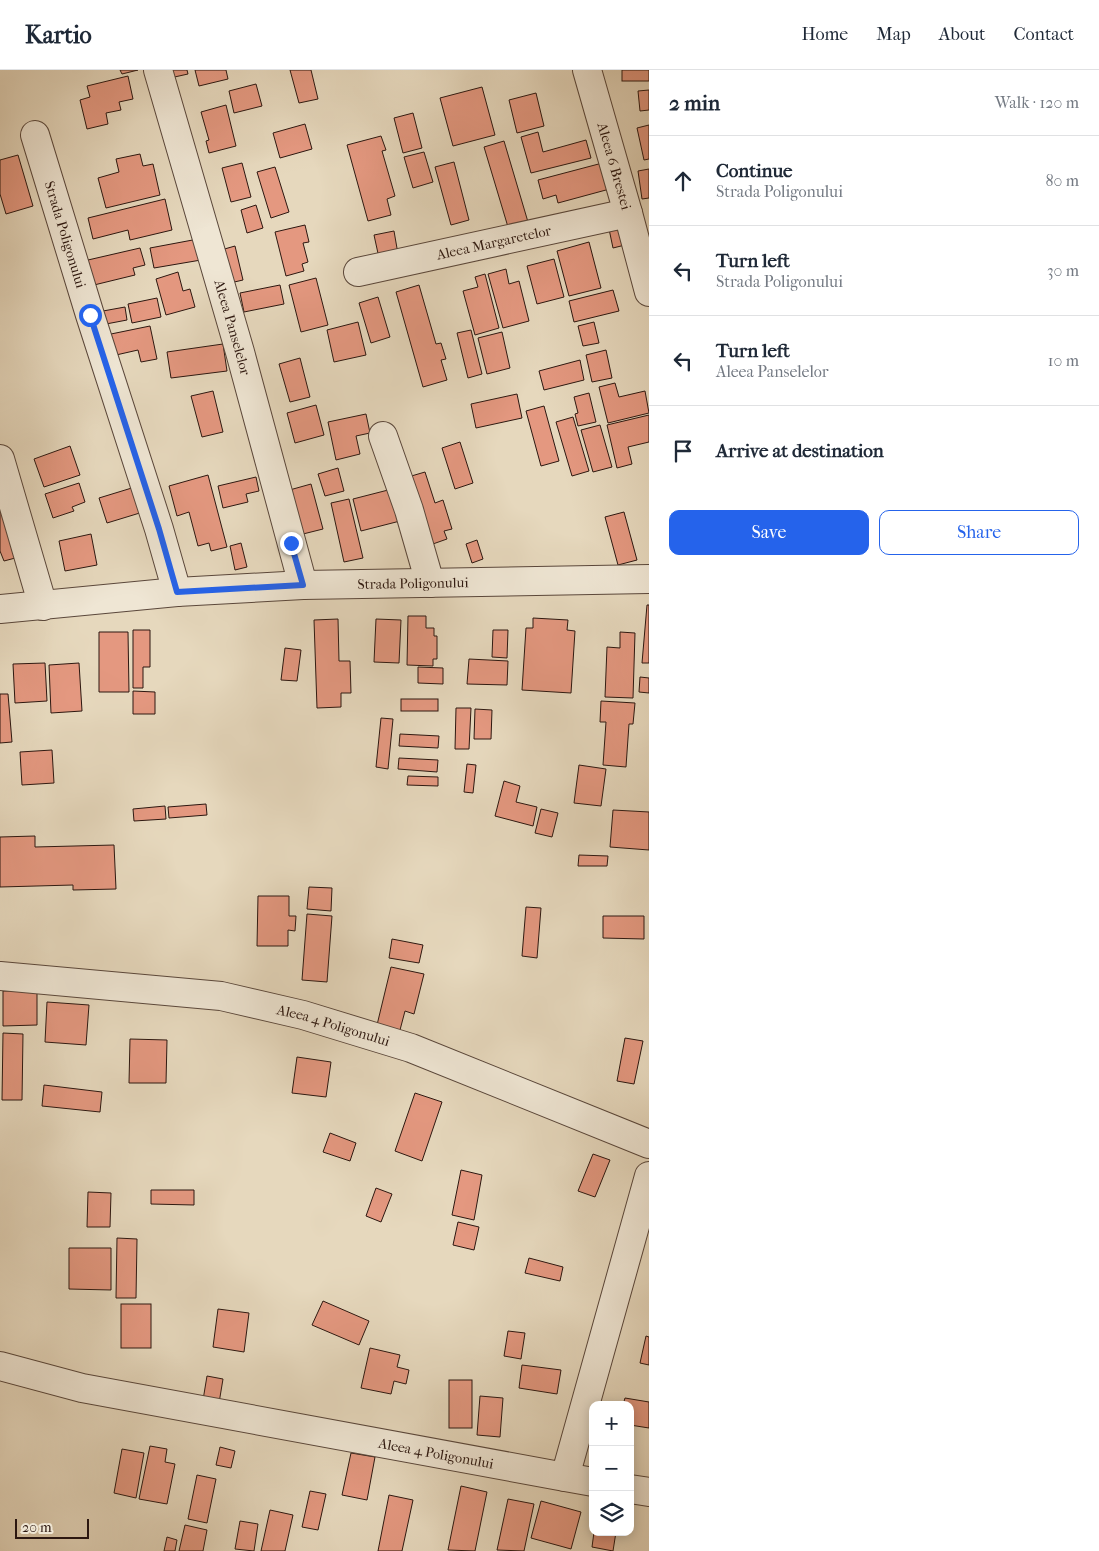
<!DOCTYPE html>
<meta charset="utf-8">
<style>
:root{--surface:#fff;--page:#f2f2f3;--text:#1f2937;--muted:#747a83;--line:#e0e1e3;--accent:#2563eb}
body{margin:0;font-family:"IM FELL French Canon",serif;background:var(--page);color:var(--text)}
.controls{position:absolute;right:15px;bottom:15px;display:grid;overflow:hidden;border-radius:10px;box-shadow:0 2px 12px #0003}
.controls button{width:45px;height:45px;display:grid;place-items:center;padding:0;border:0;border-bottom:1px solid var(--line);background:var(--surface);color:var(--text);font:25px sans-serif}
.scale{position:absolute;left:15px;bottom:12px;width:74px;box-sizing:border-box;padding-left:5px;border:2px solid #2c1710;border-top:0;font-size:14px;line-height:18px;white-space:nowrap;color:#2c1710;-webkit-text-stroke:4px #efe6d4;paint-order:stroke}
.stop{position:absolute;width:15px;height:15px;margin:-11px;border:4px solid #2563eb;border-radius:50%;background:#fff}
.stop.end{background:#2563eb;border-color:#fff;box-shadow:0 1px 5px #0008}
.list{margin:0;padding:0;list-style:none}
h2{display:flex;justify-content:space-between;align-items:center;height:65px;margin:0;padding:0 20px;font-size:21px}
h2 small{font-size:16px;font-weight:400;color:var(--muted)}
.list li{display:grid;grid-template-columns:32px 1fr auto;gap:15px;align-items:center;box-sizing:border-box;height:90px;padding:0 20px;border-top:1px solid var(--line)}
.list b{display:block;font-size:19px;white-space:nowrap}
.list p{margin:0;font-size:16px;white-space:nowrap;color:var(--muted)}
.list em{font-size:16px;font-style:normal;color:var(--muted)}
.actions{display:flex;gap:10px;padding:15px 20px}
.actions a{flex:1;padding:11px 0;border:1px solid var(--accent);border-radius:10px;text-align:center;font-size:18px;color:var(--accent)}
.actions .main{background:var(--accent);color:#fff}
.icon{flex:none;width:28px;height:28px;fill:none;stroke:currentColor;stroke-width:2;stroke-linecap:round;stroke-linejoin:round}
.map{position:relative;flex:none;width:649px;height:1481px;overflow:hidden}
header{display:flex;align-items:center;gap:30px;box-sizing:border-box;height:70px;padding:0 25px;background:var(--surface);border-bottom:1px solid var(--line)}
header strong{font-size:24px}
nav{display:flex;gap:28px;margin-inline-start:auto;font-size:18px}
main{display:flex}
aside{flex:1;background:var(--surface)}
.map>svg:first-child{display:block}
.building{fill:#e49880;stroke:#2c1710}
.lines{fill:none;stroke-linecap:round;stroke-linejoin:round}
.minor-casing{stroke:#5a473b;stroke-width:30}
.minor{stroke:#efe6d4;stroke-width:28}
.route{stroke:#2563eb;stroke-width:6}
.labels{text-anchor:middle;stroke-width:4;stroke-linejoin:round;paint-order:stroke}
.street-label{font-size:14px;fill:#2c1710;stroke:#efe6d4}
</style>
<header>
<strong>Kartio</strong>
<nav><a>Home</a><a>Map</a><a>About</a><a>Contact</a></nav>
</header>
<main>
<div class="map">
<svg width="649" height="1481" viewBox="0 0 649 1481">
<rect width="100%" height="100%" fill="#e6d8bd"/>
<filter id="stains"><feTurbulence type="fractalNoise" baseFrequency=".004" numOctaves="4"/><feColorMatrix values="0 0 0 0 .2 0 0 0 0 .09 0 0 0 0 .02 0 0 0 .5 -.17"/></filter>
<radialGradient id="worn" r=".72"><stop offset=".6" stop-color="#630" stop-opacity="0"/><stop offset="1" stop-color="#630" stop-opacity=".3"/></radialGradient>
<g class="building">
<polygon points="120,0 138,0 122,4"/>
<polygon points="168,0 187,0 188,4 170,8"/>
<polygon points="195,0 226,0 228,9 199,16"/>
<polygon points="290,0 311,0 318,29 299,33"/>
<rect x="622" y="0" width="27" height="11"/>
<polygon points="128,6 133,29 119,32 121,40 106,43 108,54 87,59 80,30 90,27 87,16"/>
<polygon points="256,14 262,36 234,43 229,21"/>
<polygon points="482,17 495,65 453,76 440,28"/>
<polygon points="649,20 649,40 640,41 638,21"/>
<polygon points="536,23 544,56 517,63 509,30"/>
<polygon points="226,35 236,76 209,83 206,71 209,70 201,42"/>
<polygon points="413,43 422,78 403,83 394,48"/>
<polygon points="305,54 312,79 280,88 273,63"/>
<polygon points="649,55 649,89 644,90 637,58"/>
<polygon points="538,62 543,82 586,70 591,88 531,103 521,67"/>
<polygon points="381,66 386,80 382,81 395,126 387,129 391,145 368,151 347,75"/>
<polygon points="504,71 528,152 508,157 484,77"/>
<polygon points="424,82 433,112 413,118 404,87"/>
<polygon points="140,84 143,96 153,94 160,125 106,138 98,108 119,102 116,89"/>
<polygon points="18,85 33,136 6,144 0,124 0,90"/>
<polygon points="610,91 617,117 558,133 556,125 543,129 538,110"/>
<polygon points="454,92 469,150 451,155 435,97"/>
<polygon points="242,93 251,127 231,132 222,98"/>
<polygon points="275,97 289,142 271,148 257,102"/>
<polygon points="649,99 649,128 642,129 638,101"/>
<polygon points="165,129 172,160 130,170 128,160 93,169 88,148"/>
<polygon points="256,135 263,158 247,163 241,140"/>
<polygon points="305,155 309,172 303,173 308,192 302,194 304,201 286,206 275,162"/>
<polygon points="620,156 625,175 613,178 609,159"/>
<polygon points="394,161 398,184 379,188 374,165"/>
<polygon points="198,169 201,190 154,198 150,178"/>
<polygon points="589,172 601,218 569,226 557,181"/>
<polygon points="235,176 243,210 230,213 221,180"/>
<polygon points="140,178 145,195 133,198 135,205 94,215 88,190"/>
<polygon points="554,189 564,227 537,234 527,196"/>
<polygon points="506,199 509,214 519,211 529,251 503,258 488,204"/>
<polygon points="178,202 183,221 190,219 195,237 166,245 156,209"/>
<polygon points="485,204 499,258 475,265 463,221 478,217 475,207"/>
<polygon points="316,208 328,255 301,262 289,215"/>
<polygon points="280,215 284,234 244,242 240,223"/>
<polygon points="419,215 436,274 441,273 446,289 441,290 447,310 423,317 396,222"/>
<polygon points="613,220 619,241 574,252 569,231"/>
<polygon points="378,227 390,267 371,273 359,233"/>
<polygon points="157,228 161,247 132,253 128,234"/>
<polygon points="125,237 127,250 106,254 103,241"/>
<polygon points="358,252 366,285 334,292 327,260"/>
<polygon points="594,252 599,273 583,276 578,256"/>
<polygon points="150,256 157,289 141,292 138,280 116,285 111,264"/>
<polygon points="471,260 482,304 468,308 457,263"/>
<polygon points="502,262 510,298 487,304 478,268"/>
<polygon points="223,274 227,301 171,308 167,282"/>
<polygon points="606,280 612,308 592,312 586,285"/>
<polygon points="300,288 310,327 290,332 279,294"/>
<polygon points="580,290 584,310 544,320 539,301"/>
<polygon points="615,313 619,327 645,321 649,343 608,353 599,317"/>
<polygon points="213,321 223,362 202,367 191,326"/>
<polygon points="589,323 596,352 578,356 575,344 578,343 574,327"/>
<polygon points="517,324 522,348 476,358 471,334"/>
<polygon points="316,335 324,365 295,373 287,343"/>
<polygon points="544,336 559,391 541,396 526,341"/>
<polygon points="366,344 370,363 356,366 360,384 336,390 328,352"/>
<polygon points="649,345 649,372 628,377 632,394 617,398 607,355"/>
<polygon points="573,347 589,401 572,406 556,352"/>
<polygon points="600,355 612,397 593,402 581,360"/>
<polygon points="460,372 473,413 455,419 442,378"/>
<polygon points="70,376 80,405 44,417 34,389"/>
<polygon points="338,398 344,421 325,426 318,404"/>
<polygon points="425,402 435,433 443,430 452,459 444,461 447,469 430,475 408,407"/>
<polygon points="208,405 227,477 211,481 209,473 198,476 189,442 177,446 169,416"/>
<polygon points="256,407 259,421 246,424 248,432 223,438 218,416"/>
<polygon points="79,413 85,432 72,437 74,441 53,448 45,424"/>
<polygon points="311,414 323,459 299,465 286,421"/>
<polygon points="135,417 143,442 107,453 99,428"/>
<polygon points="392,419 400,451 361,461 353,429"/>
<polygon points="349,429 363,488 344,492 331,433"/>
<polygon points="0,430 19,487 4,491 0,481"/>
<polygon points="624,442 637,490 618,495 605,447"/>
<polygon points="91,464 97,495 65,501 59,471"/>
<polygon points="477,470 483,489 472,493 466,474"/>
<polygon points="241,473 247,497 235,500 230,476"/>
<polygon points="647,535 649,535 649,593 642,593"/>
<polygon points="408,546 426,546 426,558 434,558 434,566 437,566 437,589 433,589 433,596 407,595"/>
<polygon points="533,548 568,550 567,560 575,561 571,623 522,620 526,558 533,558"/>
<polygon points="338,549 339,591 350,591 351,623 341,623 341,637 317,638 314,550"/>
<polygon points="376,549 401,550 399,593 374,592"/>
<polygon points="133,560 150,560 150,597 143,597 143,618 133,618"/>
<polygon points="493,560 508,560 507,588 492,587"/>
<polygon points="99,562 128,562 129,622 99,622"/>
<polygon points="620,562 635,563 633,628 605,627 607,577 620,578"/>
<polygon points="285,578 301,580 297,611 281,610"/>
<polygon points="469,589 508,591 507,615 467,614"/>
<polygon points="45,593 47,631 15,633 13,594"/>
<polygon points="79,593 82,641 51,643 49,595"/>
<polygon points="418,597 443,598 443,614 418,613"/>
<polygon points="640,607 649,608 649,623 639,622"/>
<polygon points="133,621 155,622 155,644 133,644"/>
<polygon points="0,624 8,624 12,672 0,673"/>
<rect x="401" y="629" width="37" height="12"/>
<polygon points="601,631 635,633 633,654 629,654 626,697 603,695 606,652 600,652"/>
<polygon points="456,638 471,638 469,679 455,679"/>
<polygon points="475,639 492,640 491,669 474,669"/>
<polygon points="381,648 393,649 388,699 376,697"/>
<polygon points="400,664 439,666 438,678 399,676"/>
<polygon points="52,680 54,713 22,715 20,682"/>
<polygon points="399,688 438,690 437,702 398,699"/>
<polygon points="467,694 476,695 473,723 464,722"/>
<polygon points="579,695 606,699 601,736 574,733"/>
<polygon points="408,706 438,707 438,716 407,715"/>
<polygon points="504,711 520,716 516,732 537,737 533,756 495,746"/>
<polygon points="206,734 207,745 169,748 168,737"/>
<polygon points="165,736 166,749 134,751 133,739"/>
<polygon points="541,739 558,743 552,767 535,763"/>
<polygon points="613,740 649,742 649,780 610,777"/>
<polygon points="35,766 35,777 114,775 116,819 73,820 73,815 0,817 0,767"/>
<polygon points="579,785 608,786 607,796 578,796"/>
<polygon points="309,817 332,818 331,841 307,839"/>
<polygon points="258,826 289,826 289,846 296,846 295,861 288,860 288,876 257,876"/>
<polygon points="526,837 541,838 537,888 522,886"/>
<polygon points="307,844 332,846 327,912 302,910"/>
<polygon points="603,846 644,846 644,869 603,868"/>
<polygon points="392,869 423,875 419,893 389,888"/>
<polygon points="391,897 424,904 414,944 405,941 400,960 377,955"/>
<polygon points="37,920 37,955 3,956 3,921"/>
<polygon points="47,932 89,935 86,975 45,972"/>
<polygon points="3,963 23,964 22,1030 2,1030"/>
<polygon points="625,968 643,971 634,1014 617,1011"/>
<polygon points="130,969 167,970 166,1013 129,1013"/>
<polygon points="297,987 331,992 326,1027 292,1023"/>
<polygon points="44,1015 102,1022 100,1042 42,1036"/>
<polygon points="415,1023 442,1032 422,1091 395,1081"/>
<polygon points="330,1063 356,1073 350,1091 323,1082"/>
<polygon points="593,1084 610,1090 595,1127 578,1121"/>
<polygon points="461,1100 482,1105 474,1150 452,1145"/>
<polygon points="376,1118 392,1124 381,1152 366,1146"/>
<polygon points="151,1120 194,1120 194,1135 151,1134"/>
<polygon points="88,1122 111,1123 110,1157 87,1157"/>
<polygon points="458,1152 479,1157 474,1180 453,1175"/>
<polygon points="117,1168 137,1169 136,1228 116,1228"/>
<polygon points="69,1178 111,1178 111,1220 69,1219"/>
<polygon points="529,1188 563,1197 560,1211 525,1203"/>
<polygon points="323,1231 369,1251 359,1275 312,1255"/>
<rect x="121" y="1234" width="30" height="44"/>
<polygon points="218,1239 249,1243 244,1282 213,1277"/>
<polygon points="508,1261 525,1263 521,1289 504,1286"/>
<polygon points="646,1266 649,1267 649,1295 640,1293"/>
<polygon points="370,1278 400,1285 397,1297 409,1300 406,1314 394,1311 391,1324 361,1318"/>
<polygon points="522,1295 561,1300 557,1324 519,1318"/>
<polygon points="207,1306 223,1309 219,1333 203,1330"/>
<rect x="449" y="1310" width="23" height="48"/>
<polygon points="480,1326 503,1328 500,1367 477,1365"/>
<polygon points="625,1328 649,1332 649,1358 630,1355 630,1335 623,1335"/>
<polygon points="150,1376 167,1379 165,1392 175,1394 167,1434 139,1429"/>
<polygon points="220,1377 235,1381 231,1398 216,1395"/>
<polygon points="122,1379 144,1383 136,1428 114,1423"/>
<polygon points="351,1383 375,1387 367,1430 342,1425"/>
<polygon points="197,1405 216,1409 207,1453 188,1449"/>
<polygon points="461,1416 487,1422 475,1481 448,1480"/>
<polygon points="310,1421 326,1424 318,1460 302,1457"/>
<polygon points="389,1425 413,1430 402,1481 378,1481"/>
<polygon points="508,1429 534,1434 524,1481 497,1480"/>
<polygon points="541,1431 581,1442 571,1479 531,1468"/>
<polygon points="270,1440 293,1445 285,1481 261,1481"/>
<polygon points="240,1451 258,1454 254,1481 235,1479"/>
<polygon points="185,1455 207,1460 203,1481 179,1481"/>
<polygon points="594,1462 616,1462 613,1481 592,1477"/>
<polygon points="167,1467 177,1470 175,1481 164,1481"/>
</g>
<g class="lines">
<g class="minor-casing">
<g id="minor">
<path id="s1" d="M158 0 240 282 303 515"/>
<path id="s2" d="M587 0 628 143 649 222"/>
<path id="s3" d="M35 65 90 245 159 459 177 522"/>
<path id="s4" d="M358 202 628 143"/>
<polyline points="383,366 409,440 430,513"/>
<polyline points="0,389 43,536"/>
<path id="s5" d="M0 539 177 522 303 515 649 509"/>
<path id="s6" d="M0 906 221 926 303 945 411 978 649 1074"/>
<path id="s7" d="M0 1296 82 1318 565 1407 649 1106"/>
<polyline points="565,1407 593,1412"/>
<polyline points="630,1419 649,1422"/>
</g>
</g>
<use href="#minor" class="minor"/>
</g>
<g class="lines">
<polyline class="route" points="90,245 159,459 177,522 303,515 291,473"/>
</g>
<g class="labels">
<g class="street-label">
<text dy="5" stroke="none"><textPath href="#s2" startOffset="100">Aleea 6 Brestei</textPath></text>
<text dy="5" stroke="none"><textPath href="#s3" startOffset="104">Strada Poligonului</textPath></text>
<text dy="5" stroke="none"><textPath href="#s4" startOffset="139">Aleea Margaretelor</textPath></text>
<text dy="5" stroke="none"><textPath href="#s1" startOffset="268">Aleea Panselelor</textPath></text>
<text dy="5" stroke="none"><textPath href="#s5" startOffset="414">Strada Poligonului</textPath></text>
<text dy="5" stroke="none"><textPath href="#s6" startOffset="338">Aleea 4 Poligonului</textPath></text>
<text dy="5" stroke="none"><textPath href="#s7" startOffset="445">Aleea 4 Poligonului</textPath></text>
</g>
</g>
<rect width="100%" height="100%" filter="url(#stains)"/>
<rect width="100%" height="100%" fill="url(#worn)"/>
</svg>
<div class="controls">
<button>+</button>
<button>−</button>
<button><svg class="icon" aria-label="layers" viewBox="0 0 24 24"><path d="M12 4l9 5-9 5-9-5zM3 14l9 5 9-5"/></svg></button>
</div>
<div class="scale">20 m</div>
<div class="stop" style="left:90px;top:245px"></div>
<div class="stop end" style="left:291px;top:473px"></div>
</div>
<aside>
<h2>2 min<small>Walk · 120 m</small></h2>
<ul class="list">
<li><svg class="icon" aria-label="ahead" viewBox="0 0 24 24"><path d="M12 20V5M6 11l6-6 6 6"/></svg><div><b>Continue</b><p>Strada Poligonului</p></div><em>80 m</em></li>
<li><svg class="icon" aria-label="left" viewBox="0 0 24 24"><path d="M17 20v-9H6M10 6l-5 5 5 5"/></svg><div><b>Turn left</b><p>Strada Poligonului</p></div><em>30 m</em></li>
<li><svg class="icon" aria-label="left" viewBox="0 0 24 24"><path d="M17 20v-9H6M10 6l-5 5 5 5"/></svg><div><b>Turn left</b><p>Aleea Panselelor</p></div><em>10 m</em></li>
<li><svg class="icon" aria-label="arrive" viewBox="0 0 24 24"><path d="M6 21V4h12l-3 4 3 4H6"/></svg><div><b>Arrive at destination</b></div></li>
</ul>
<div class="actions"><a class="main">Save</a><a>Share</a></div>
</aside>
</main>
